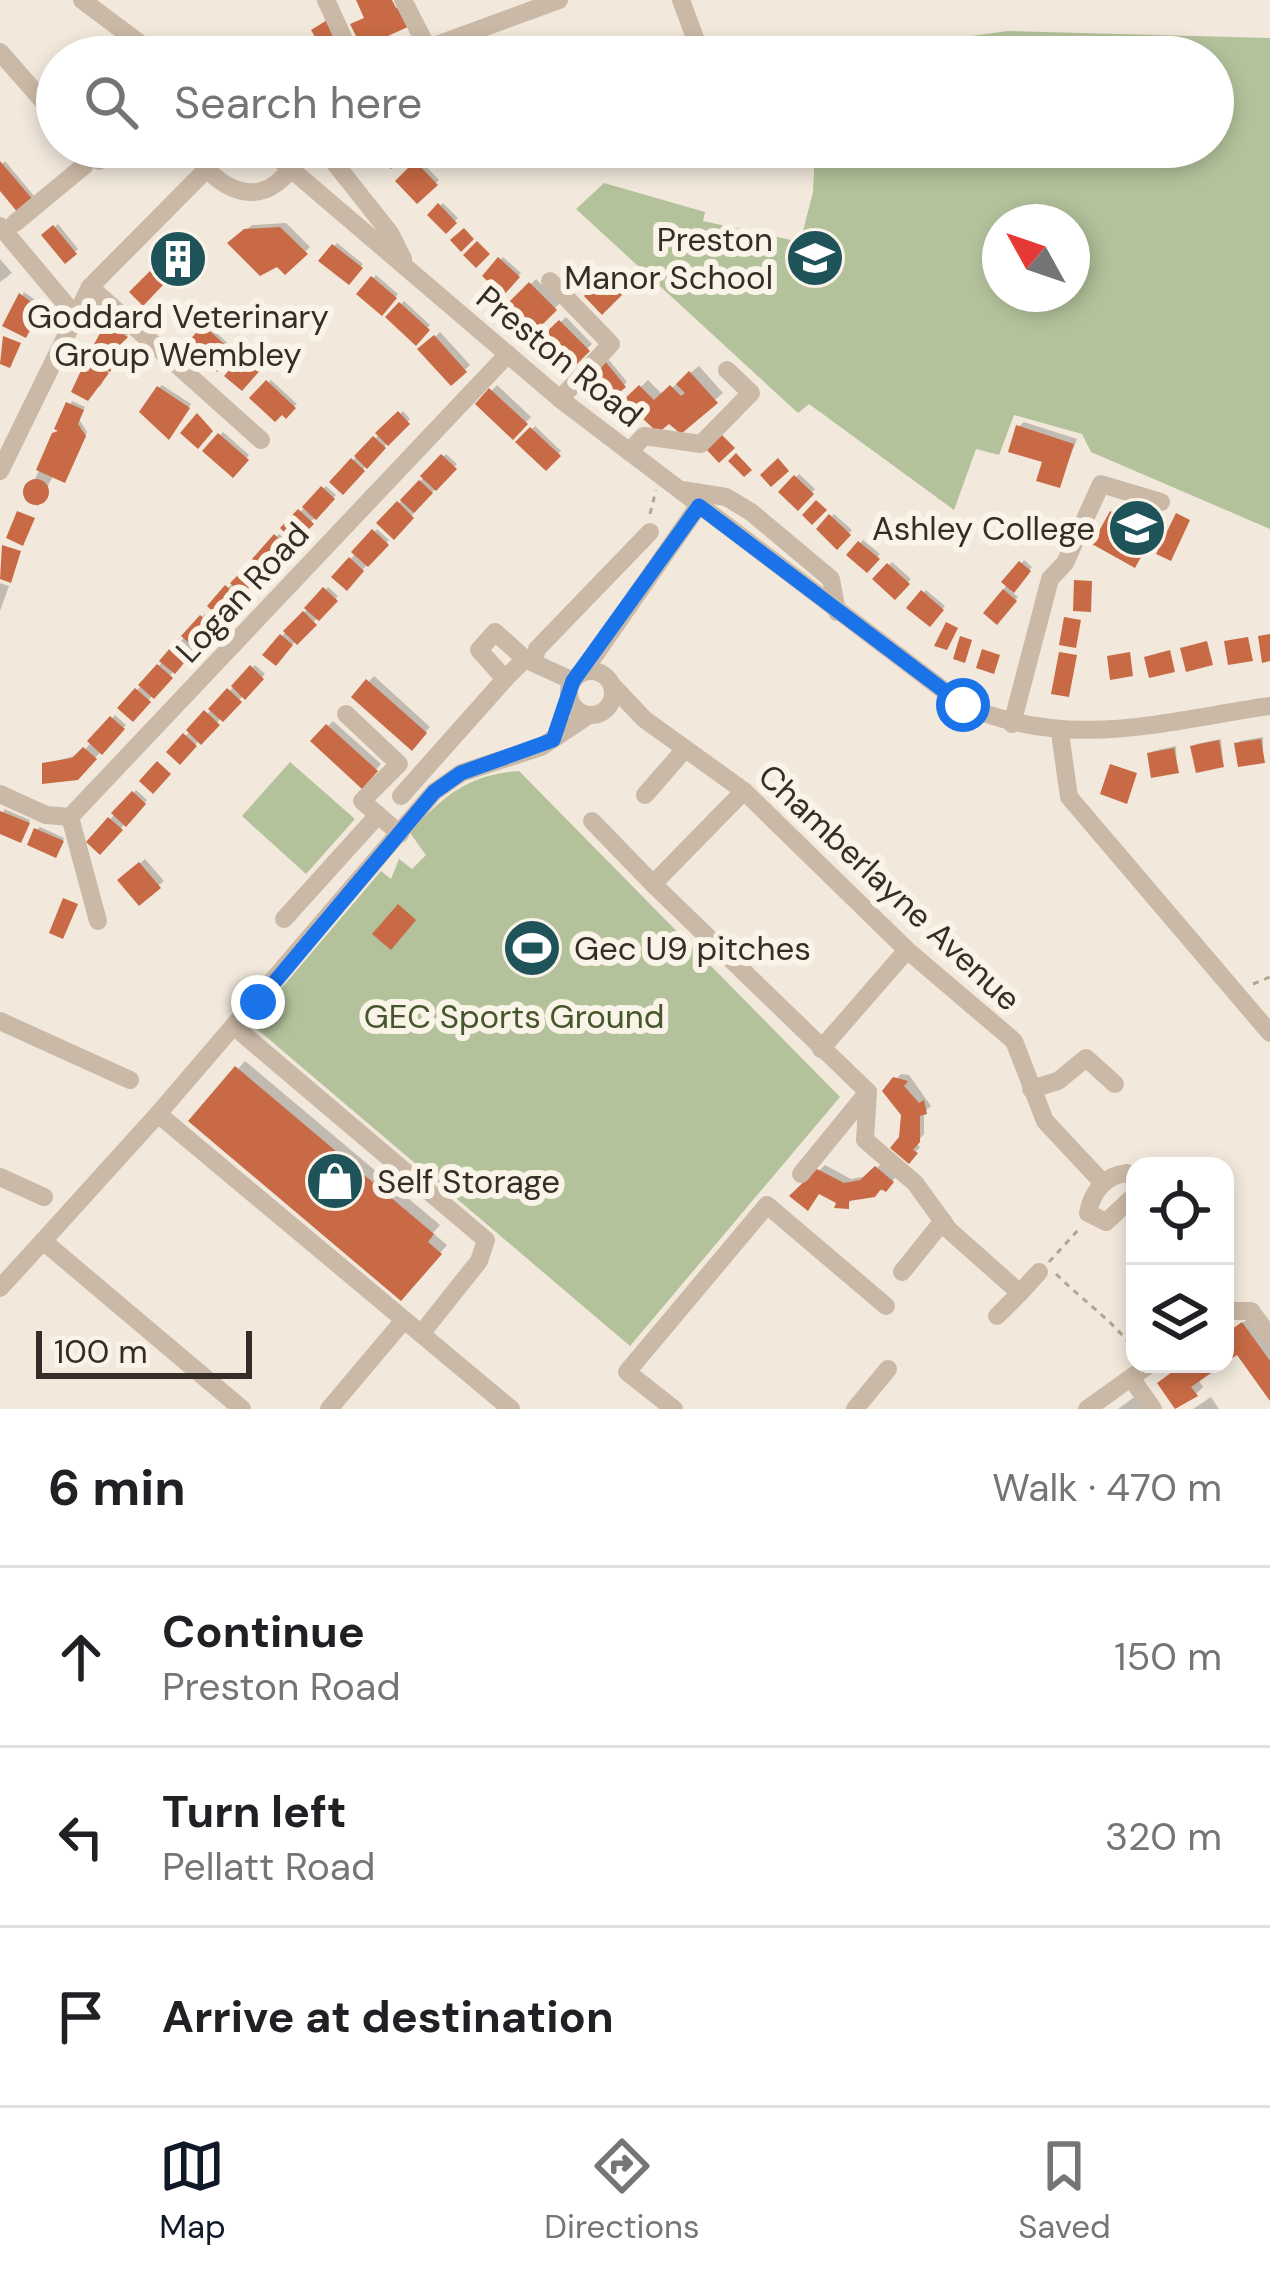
<!DOCTYPE html>
<meta charset="utf-8">
<style>
:root{--surface:#fff;--page:#f6f6f6;--text:#202124;--muted:#757577;--line:#e0e0e0;--accent:#111827}
body{margin:0;font-family:"DM Sans",sans-serif;background:var(--page);color:var(--text)}
.controls{position:absolute;right:36px;bottom:36px;display:grid;overflow:hidden;border-radius:24px;box-shadow:0 6px 18px #0003}
.controls button{width:108px;height:108px;display:grid;place-items:center;padding:0;border:0;border-bottom:3px solid var(--line);background:var(--surface);color:var(--text);font:60px sans-serif}
.compass{position:absolute;left:982px;top:204px;width:108px;height:108px;border-radius:50%;background:var(--surface);box-shadow:0 6px 18px #0003;rotate:310deg}
.scale{position:absolute;left:36px;bottom:30px;width:216px;box-sizing:border-box;padding-left:12px;border:6px solid #372d28;border-top:0;font-size:33px;line-height:42px;white-space:nowrap;color:#372d28;-webkit-text-stroke:9px #faf3e8;paint-order:stroke}
.stop{position:absolute;width:36px;height:36px;margin:-27px;border:9px solid #1a73e8;border-radius:50%;background:#fff}
.stop.end{background:#1a73e8;border-color:#fff;box-shadow:0 3px 12px #0008}
.list{margin:0;padding:0;list-style:none}
h2{display:flex;justify-content:space-between;align-items:center;height:156px;margin:0;padding:0 48px;font-size:51px}
h2 small{font-size:39px;font-weight:400;color:var(--muted)}
.list li{display:grid;grid-template-columns:78px 1fr auto;gap:36px;align-items:center;box-sizing:border-box;height:180px;padding:0 48px;border-top:3px solid var(--line)}
.list b{display:block;font-size:45px;white-space:nowrap}
.list p{margin:0;font-size:39px;white-space:nowrap;color:var(--muted)}
.list em{font-size:39px;font-style:normal;color:var(--muted)}
.icon{flex:none;width:66px;height:66px;fill:none;stroke:currentColor;stroke-width:2;stroke-linecap:round;stroke-linejoin:round}
.map{position:relative;flex:none;width:1270px;height:1409px;overflow:hidden}
.search{position:absolute;background:var(--surface);box-shadow:0 6px 18px #0003;left:36px;right:36px;top:36px;height:132px;display:flex;align-items:center;gap:30px;box-sizing:border-box;padding:0 42px;border-radius:66px;color:var(--muted);font-size:45px}
.sheet{height:696px;background:var(--surface)}
nav{display:flex;justify-content:space-around;align-items:center;box-sizing:border-box;height:168px;border-top:3px solid var(--line);background:var(--surface);font-size:33px;color:var(--muted)}
nav a{display:grid;justify-items:center;gap:6px}
nav .on{color:var(--accent)}
.map>svg:first-child{display:block}
.green{fill:#b3c29b;fill-rule:evenodd}
.shadow{fill:#0003}
.building{fill:#c76a45}
.lines{fill:none;stroke-linecap:round;stroke-linejoin:round}
.path{stroke:#b7a392;stroke-width:3;stroke-dasharray:6 6;stroke-linecap:butt}
.minor{stroke:#cbb9a7;stroke-width:18}
.route{stroke:#1a73e8;stroke-width:15}
.labels{text-anchor:middle;stroke-width:12;stroke-linejoin:round;paint-order:stroke}
.poi-label{font-size:33px;fill:#372d28;stroke:#faf3e8;text-anchor:end}
.street-label{font-size:33px;fill:#372d28;stroke:#faf3e8}
.park-label{font-size:33px;fill:#44562b;stroke:#faf3e8}
</style>
<div class="map">
<svg width="1270" height="1409" viewBox="0 0 1270 1409">
<rect width="100%" height="100%" fill="#f2e9dc"/>
<g class="green">
<path d="M1008 31 1270 38V529L1091 452 1082 434 1014 415 999 455 976 449 954 510 809 404 798 413 576 209 604 183 705 212 703 221 791 240 802 235 813 192 815 147H1213V57H818ZM1000 222H1072V294H1000Z"/>
<polygon points="290,762 355,819 306,874 242,816"/>
<path d="M519 771 840 1097 630 1346 251 1024 381 871 391 879 399 859 412 869 426 855 410 833C442 796 470 774 519 771Z"/>
</g>
<g class="shadow">
<polygon points="420,160 439,180 418,200 399,181"/>
<polygon points="5,161 34,196 20,209 0,186 0,166"/>
<polygon points="443,203 458,218 446,230 431,215"/>
<polygon points="286,223 310,247 285,271 231,243 252,225"/>
<polygon points="58,224 78,249 65,260 45,235"/>
<polygon points="337,243 363,264 349,281 322,260"/>
<polygon points="181,246 190,256 143,302 133,292"/>
<polygon points="503,257 521,273 503,292 486,276"/>
<polygon points="0,259 12,273 0,282"/>
<polygon points="616,267 631,282 602,310 588,296"/>
<polygon points="376,275 398,294 382,312 360,293"/>
<polygon points="536,279 560,303 537,326 513,302"/>
<polygon points="24,292 42,305 28,332 6,325"/>
<polygon points="404,301 430,325 415,341 389,317"/>
<polygon points="566,317 592,344 571,365 544,338"/>
<polygon points="110,323 129,333 111,352 118,355 100,387 88,364"/>
<polygon points="208,325 234,349 217,368 190,344"/>
<polygon points="440,332 470,365 452,382 422,349"/>
<polygon points="609,360 627,382 607,399 589,377"/>
<polygon points="699,366 723,393 681,430 669,420 622,405 648,380 663,395"/>
<polygon points="271,380 297,404 275,419 254,398"/>
<polygon points="162,385 191,404 169,436 159,388"/>
<polygon points="497,385 531,417 513,436 479,404"/>
<polygon points="72,401 85,407 79,419 87,432 67,476 54,474 38,506 25,500"/>
<polygon points="403,411 410,419 343,491 353,460"/>
<polygon points="1024,422 1077,439 1059,485 1019,427"/>
<polygon points="535,426 561,451 546,467 519,442"/>
<polygon points="223,432 249,455 233,474 206,451"/>
<polygon points="446,454 457,464 394,536 380,523"/>
<polygon points="799,474 815,489 798,507 782,492"/>
<polygon points="326,486 336,495 295,539 284,528"/>
<polygon points="1117,508 1156,529 1140,559 1112,513"/>
<polygon points="834,514 852,530 837,546 820,529"/>
<polygon points="377,529 389,540 347,587 335,577"/>
<polygon points="279,534 289,543 220,614 211,606"/>
<polygon points="863,540 880,554 867,569 850,555"/>
<polygon points="1024,560 1032,567 1011,591 1018,597 997,621 987,613"/>
<polygon points="892,562 911,579 895,596 877,579"/>
<polygon points="0,583 9,586 0,611"/>
<polygon points="328,587 338,596 276,662 282,636"/>
<polygon points="926,590 945,606 929,623 910,607"/>
<polygon points="205,614 215,624 133,718 121,708"/>
<polygon points="255,665 265,674 179,761 170,752"/>
<polygon points="374,676 430,727 412,747 355,697"/>
<polygon points="115,715 126,725 77,777 45,764 81,754"/>
<polygon points="333,721 381,764 362,785 314,741"/>
<polygon points="1263,737 1263,760 1237,744 1240,741"/>
<polygon points="1221,739 1223,764 1193,747 1196,744"/>
<polygon points="1176,746 1177,771 1150,754 1153,751"/>
<polygon points="136,790 147,800 100,851 90,842"/>
<polygon points="4,809 30,820 23,837 0,831"/>
<polygon points="40,827 64,838 58,852 37,830"/>
<polygon points="145,859 164,881 139,902 121,880"/>
<polygon points="245,1061 440,1225 433,1233 447,1245 408,1290 192,1121"/>
<polygon points="901,1074 909,1075 931,1106 924,1112 924,1134 916,1143 920,1147 909,1160 902,1139 904,1114 886,1091"/>
<polygon points="882,1163 897,1176 884,1190 853,1197 847,1206 820,1191 794,1196 825,1165 851,1179 868,1176"/>
<polygon points="1251,1317 1270,1344 1270,1394 1238,1351 1225,1360 1225,1335"/>
<polygon points="1184,1364 1219,1364 1198,1379 1203,1387 1196,1394 1168,1376"/>
<polygon points="1137,1395 1148,1409 1118,1409"/>
<polygon points="1211,1397 1219,1409 1193,1409"/>
</g>
<g class="building">
<polygon points="356,0 392,0 396,8 403,5 412,25 362,48 350,24 364,18"/>
<polygon points="329,19 344,57 292,57 290,51 315,37 311,30"/>
<polygon points="372,147 409,147 412,151 391,169"/>
<polygon points="0,161 34,201 19,214 0,191"/>
<polygon points="415,161 438,185 417,204 395,181"/>
<polygon points="438,203 457,223 446,234 427,215"/>
<polygon points="53,225 77,254 65,264 41,235"/>
<polygon points="280,227 308,254 285,275 277,267 260,276 227,243 244,229"/>
<polygon points="464,228 474,239 461,252 450,240"/>
<polygon points="477,241 490,254 476,268 463,255"/>
<polygon points="332,244 363,268 349,285 318,261"/>
<circle cx="172" cy="264" r="14"/>
<polygon points="498,257 520,277 503,296 482,276"/>
<polygon points="609,270 628,289 602,315 584,296"/>
<polygon points="150,271 164,284 143,306 129,292"/>
<polygon points="371,276 397,298 382,316 356,294"/>
<polygon points="529,282 557,310 537,330 509,302"/>
<polygon points="19,293 41,309 26,338 2,326"/>
<polygon points="399,302 430,330 416,346 385,317"/>
<polygon points="559,320 590,351 571,370 540,338"/>
<polygon points="105,324 128,337 110,355 117,359 110,372 86,359"/>
<polygon points="203,325 234,353 217,372 186,344"/>
<polygon points="434,335 467,372 451,386 417,349"/>
<polygon points="3,336 21,343 10,368 0,364"/>
<polygon points="245,352 263,367 242,391 224,376"/>
<polygon points="605,361 626,387 607,403 585,377"/>
<polygon points="85,362 109,373 88,401 71,392"/>
<polygon points="689,371 718,403 681,434 669,424 658,433 640,416 633,422 618,405 639,385 654,400 670,385 681,396 685,393 676,384"/>
<polygon points="266,380 296,408 286,419 282,415 275,422 249,398"/>
<polygon points="157,386 190,408 169,440 139,412"/>
<polygon points="489,388 528,424 513,440 475,404"/>
<polygon points="66,402 84,410 78,424 86,436 65,483 36,470 52,433 58,431 54,429"/>
<polygon points="398,411 410,424 388,446 375,433"/>
<polygon points="197,413 213,431 198,449 180,433"/>
<polygon points="1016,425 1074,444 1060,488 1036,481 1042,462 1008,452"/>
<polygon points="530,427 561,456 546,471 515,442"/>
<polygon points="218,433 249,460 233,478 202,451"/>
<polygon points="721,434 735,448 719,463 706,449"/>
<polygon points="373,436 386,448 367,469 354,456"/>
<polygon points="736,453 752,470 744,477 728,461"/>
<polygon points="441,454 457,469 436,491 420,476"/>
<polygon points="351,458 365,471 343,495 329,482"/>
<polygon points="778,458 789,471 771,487 760,475"/>
<polygon points="794,475 814,494 798,511 778,492"/>
<circle cx="36" cy="492" r="13"/>
<polygon points="419,480 433,493 414,513 400,500"/>
<polygon points="321,486 335,499 316,520 302,507"/>
<polygon points="816,500 827,510 812,525 802,515"/>
<polygon points="397,501 414,518 394,540 376,523"/>
<polygon points="298,509 314,524 295,543 280,528"/>
<polygon points="17,511 35,518 23,546 6,538"/>
<polygon points="1110,511 1153,535 1135,568 1092,544"/>
<polygon points="1176,513 1190,520 1171,561 1156,554"/>
<polygon points="829,514 851,535 837,550 816,529"/>
<polygon points="372,529 389,545 368,567 351,552"/>
<polygon points="274,534 288,547 266,572 252,559"/>
<polygon points="858,541 880,559 867,573 846,555"/>
<polygon points="2,545 21,551 11,583 0,579"/>
<polygon points="349,557 364,571 347,591 331,577"/>
<polygon points="1019,561 1031,571 1014,593 1001,582"/>
<polygon points="251,562 263,574 242,595 230,583"/>
<polygon points="887,563 910,584 895,600 872,579"/>
<polygon points="1074,580 1092,581 1091,612 1073,611"/>
<polygon points="225,585 239,597 220,618 207,606"/>
<polygon points="323,587 338,601 319,621 304,608"/>
<polygon points="1003,589 1017,601 997,625 983,613"/>
<polygon points="921,590 944,610 930,627 906,608"/>
<polygon points="303,611 317,625 297,645 283,631"/>
<polygon points="200,615 215,628 196,649 181,636"/>
<polygon points="1064,617 1081,620 1076,648 1059,645"/>
<polygon points="946,622 958,628 947,650 934,646"/>
<polygon points="280,634 293,645 276,666 262,655"/>
<polygon points="1270,634 1270,661 1262,663 1258,636"/>
<polygon points="960,636 972,640 965,663 953,659"/>
<polygon points="1248,637 1253,661 1228,665 1224,641"/>
<polygon points="178,639 193,652 175,674 159,661"/>
<polygon points="1207,641 1213,665 1186,672 1180,648"/>
<polygon points="982,649 1000,655 994,674 976,668"/>
<polygon points="1170,650 1175,672 1149,678 1144,657"/>
<polygon points="1059,652 1077,655 1069,697 1051,694"/>
<polygon points="1130,652 1133,676 1110,680 1107,656"/>
<polygon points="157,664 173,678 154,699 138,685"/>
<polygon points="250,665 264,679 245,700 231,686"/>
<polygon points="366,679 427,733 412,751 351,697"/>
<polygon points="135,688 151,702 133,722 117,708"/>
<polygon points="227,688 242,702 223,722 208,709"/>
<polygon points="204,710 220,725 201,745 186,730"/>
<polygon points="110,716 125,729 102,755 87,741"/>
<polygon points="326,724 378,771 362,789 310,741"/>
<polygon points="183,733 197,746 180,765 166,752"/>
<polygon points="1261,739 1265,763 1238,767 1234,743"/>
<polygon points="1219,740 1224,767 1196,773 1190,746"/>
<polygon points="83,747 97,759 78,780 42,784 42,763 72,758"/>
<polygon points="1174,748 1179,773 1151,778 1147,753"/>
<polygon points="157,761 171,774 153,794 139,781"/>
<polygon points="1110,764 1137,773 1127,804 1100,794"/>
<polygon points="132,791 146,804 126,827 111,813"/>
<polygon points="0,811 30,823 21,843 0,834"/>
<polygon points="108,817 123,830 100,855 86,842"/>
<polygon points="34,828 64,841 56,858 27,845"/>
<polygon points="139,862 161,888 139,906 117,880"/>
<polygon points="63,898 78,904 63,939 49,933"/>
<polygon points="398,904 416,920 391,950 372,934"/>
<polygon points="235,1066 434,1234 428,1242 442,1254 401,1301 188,1121"/>
<polygon points="893,1077 908,1081 904,1086 919,1103 924,1100 927,1114 920,1116 920,1142 913,1150 918,1153 909,1164 890,1148 899,1137 901,1115 882,1091"/>
<polygon points="875,1166 894,1182 886,1192 881,1189 875,1197 849,1201 849,1209 834,1208 836,1203 819,1194 808,1211 789,1196 817,1169 844,1183 860,1180"/>
<polygon points="1242,1322 1270,1361 1270,1401 1237,1355 1225,1363 1225,1334"/>
<polygon points="1183,1364 1224,1364 1191,1387 1198,1396 1175,1409 1157,1383"/>
</g>
<g class="lines">
<g class="path">
<polyline points="650,514 656,490"/>
<polyline points="1253,984 1270,977"/>
<polyline points="1049,1262 1079,1229"/>
<path d="M1056 1274C1083 1301 1114 1321 1135 1351"/>
</g>
<g class="minor">
<polyline points="82,0 158,57"/>
<polyline points="326,0 352,57"/>
<polyline points="403,0 427,47"/>
<polyline points="681,0 702,57"/>
<polyline points="0,52 57,117"/>
<polyline points="404,57 559,0"/>
<polyline points="85,147 99,161"/>
<path d="M195 147C203 176 244 206 274 185 287 176 299 159 308 147"/>
<path d="M265 147 560 399 963 705C1070 751 1160 722 1270 706"/>
<polyline points="322,147 390,233 403,259"/>
<polyline points="728,147 730,150"/>
<polyline points="15,223 85,165"/>
<polyline points="0,226 73,313"/>
<polyline points="550,281 611,344 560,399"/>
<polyline points="90,287 261,440"/>
<polyline points="629,452 644,436 701,444 751,393 727,370"/>
<polyline points="0,471 90,287 205,171"/>
<polyline points="682,490 726,497 751,512 831,579 837,612"/>
<polyline points="525,659 505,679 479,650 495,632 525,659 573,681"/>
<polyline points="534,660 537,649 650,532"/>
<circle cx="591" cy="693" r="22"/>
<polyline points="583,672 699,505"/>
<polyline points="612,685 644,719 744,791 907,950 1014,1041 1045,1121 1103,1183"/>
<polyline points="346,714 399,764 362,801 400,834"/>
<polyline points="1012,724 1050,579 1065,563 1101,484 1161,502"/>
<polyline points="1060,733 1069,797 1270,1033"/>
<polyline points="744,791 653,884 868,1092 865,1140 915,1183 949,1230 1020,1293 1039,1272"/>
<polyline points="0,794 46,815 70,817 508,354"/>
<polyline points="645,795 685,749"/>
<polyline points="401,796 505,679"/>
<polyline points="70,817 98,921"/>
<polyline points="592,821 653,884"/>
<polyline points="284,919 378,815"/>
<polyline points="0,1021 130,1080"/>
<polyline points="237,1029 486,1240 479,1261 421,1334"/>
<polyline points="821,1049 907,950"/>
<polyline points="1031,1089 1058,1081 1086,1058 1115,1084"/>
<polyline points="158,1114 43,1241 242,1409"/>
<polyline points="801,1174 868,1092"/>
<polyline points="0,1177 44,1197"/>
<path d="M1135 1179 1127 1173C1105 1175 1092 1192 1088 1213L1106 1222 1135 1195"/>
<polyline points="902,1272 943,1221"/>
<polyline points="0,1288 43,1241"/>
<polyline points="1225,1311 1251,1311 1270,1337"/>
<polyline points="997,1316 1020,1293"/>
<polyline points="1131,1378 1153,1409"/>
<polyline points="329,1409 404,1320"/>
<polyline points="511,1409 158,1114 434,792 461,773 541,747 589,715"/>
<polyline points="674,1409 627,1372 767,1205 886,1306"/>
<polyline points="855,1409 888,1369"/>
<polyline points="1087,1409 1150,1364"/>
</g>
</g>
<g class="lines">
<polyline class="route" points="258,1002 434,792 461,773 553,740 573,681 699,506 963,705"/>
</g>
<defs>
<g id="school-disc" transform="scale(3)"><circle r="9.5" fill="#1d5359" stroke="#faf3e8"/><path d="M0-5L7-2L0 1L-7-2ZM-4 1L0 2.5L4 1V4Q0 6-4 4Z" fill="#fff"/></g>
<g id="building-disc" transform="scale(3)"><circle r="9.5" fill="#1d5359" stroke="#faf3e8"/><path d="M-4-6H4V6H1V3H-1V6H-4ZM-2.5-4.3h1.7v1.8h-1.7ZM.8-4.3h1.7v1.8H.8ZM-2.5-1h1.7V.8h-1.7ZM.8-1h1.7V.8H.8Z" fill="#fff"/></g>
<g id="stadium-disc" transform="scale(3)"><circle r="9.5" fill="#1d5359" stroke="#faf3e8"/><path d="M0-5a6.5 5 0 1 0 0 10a6.5 5 0 1 0 0-10ZM-3.5-1.8h7v3.6h-7Z" fill="#fff"/></g>
<g id="shop-disc" transform="scale(3)"><circle r="9.5" fill="#1d5359" stroke="#faf3e8"/><path d="M-5-2.5h2.3a2.7 3.5 0 0 1 5.4 0H5L5.5 6h-11ZM-1.5-2.5h3a1.5 2.3 0 0 0-3 0Z" fill="#fff"/></g>
</defs>
<g fill-rule="evenodd">
<use href="#school-disc" x="815" y="258"/>
<use href="#building-disc" x="178" y="259"/>
<use href="#school-disc" x="1137" y="528"/>
<use href="#stadium-disc" x="532" y="948"/>
<use href="#shop-disc" x="335" y="1181"/>
</g>
<g class="labels">
<g class="poi-label">
<text x="773" y="251">Preston<tspan x="773" dy="38">Manor School</tspan></text>
<text x="178" y="328" text-anchor="middle">Goddard Veterinary<tspan x="178" dy="38">Group Wembley</tspan></text>
<text x="1095" y="540">Ashley College</text>
<text x="574" y="960" text-anchor="start">Gec U9 pitches</text>
<text x="377" y="1193" text-anchor="start">Self Storage</text>
</g>
<g class="street-label">
<text transform="translate(560 356) rotate(39)" y="12">Preston Road</text>
<text transform="translate(242 592) rotate(-47)" y="12">Logan Road</text>
<text transform="translate(890 887) rotate(43)" y="12">Chamberlayne Avenue</text>
</g>
<g class="park-label">
<text x="514" y="1028">GEC Sports Ground</text>
</g>
</g>
</svg>
<div class="controls">
<button><svg class="icon" aria-label="locate" viewBox="0 0 24 24"><circle cx="12" cy="12" r="6"/><path d="M12 2v4M12 18v4M2 12h4M18 12h4"/></svg></button>
<button><svg class="icon" aria-label="layers" viewBox="0 0 24 24"><path d="M12 4l9 5-9 5-9-5zM3 14l9 5 9-5"/></svg></button>
</div>
<svg class="compass" viewBox="-18 -18 36 36"><path d="M0-13l5 13h-10z" fill="#e53935"/><path d="M0 13l5-13h-10z" fill="#757577"/></svg>
<div class="scale">100 m</div>
<div class="stop" style="left:963px;top:705px"></div>
<div class="stop end" style="left:258px;top:1002px"></div>
<div class="search"><svg class="icon" aria-label="search" viewBox="0 0 24 24"><circle cx="10" cy="10" r="6"/><path d="M15 15l6 6"/></svg>Search here</div>
</div>
<section class="sheet">
<h2>6 min<small>Walk · 470 m</small></h2>
<ul class="list">
<li><svg class="icon" aria-label="ahead" viewBox="0 0 24 24"><path d="M12 20V5M6 11l6-6 6 6"/></svg><div><b>Continue</b><p>Preston Road</p></div><em>150 m</em></li>
<li><svg class="icon" aria-label="left" viewBox="0 0 24 24"><path d="M17 20v-9H6M10 6l-5 5 5 5"/></svg><div><b>Turn left</b><p>Pellatt Road</p></div><em>320 m</em></li>
<li><svg class="icon" aria-label="arrive" viewBox="0 0 24 24"><path d="M6 21V4h12l-3 4 3 4H6"/></svg><div><b>Arrive at destination</b></div></li>
</ul>
</section>
<nav>
<a class="on"><svg class="icon" aria-label="map" viewBox="0 0 24 24"><path d="M3 6l6-2 6 2 6-2v14l-6 2-6-2-6 2zM9 4v14M15 6v14"/></svg>Map</a>
<a><svg class="icon" aria-label="directions" viewBox="0 0 24 24"><path d="M12 3l9 9-9 9-9-9zM9 14v-3h6M13 9l2 2-2 2"/></svg>Directions</a>
<a><svg class="icon" aria-label="saved" viewBox="0 0 24 24"><path d="M7 4h10v16l-5-4-5 4z"/></svg>Saved</a>
</nav>
